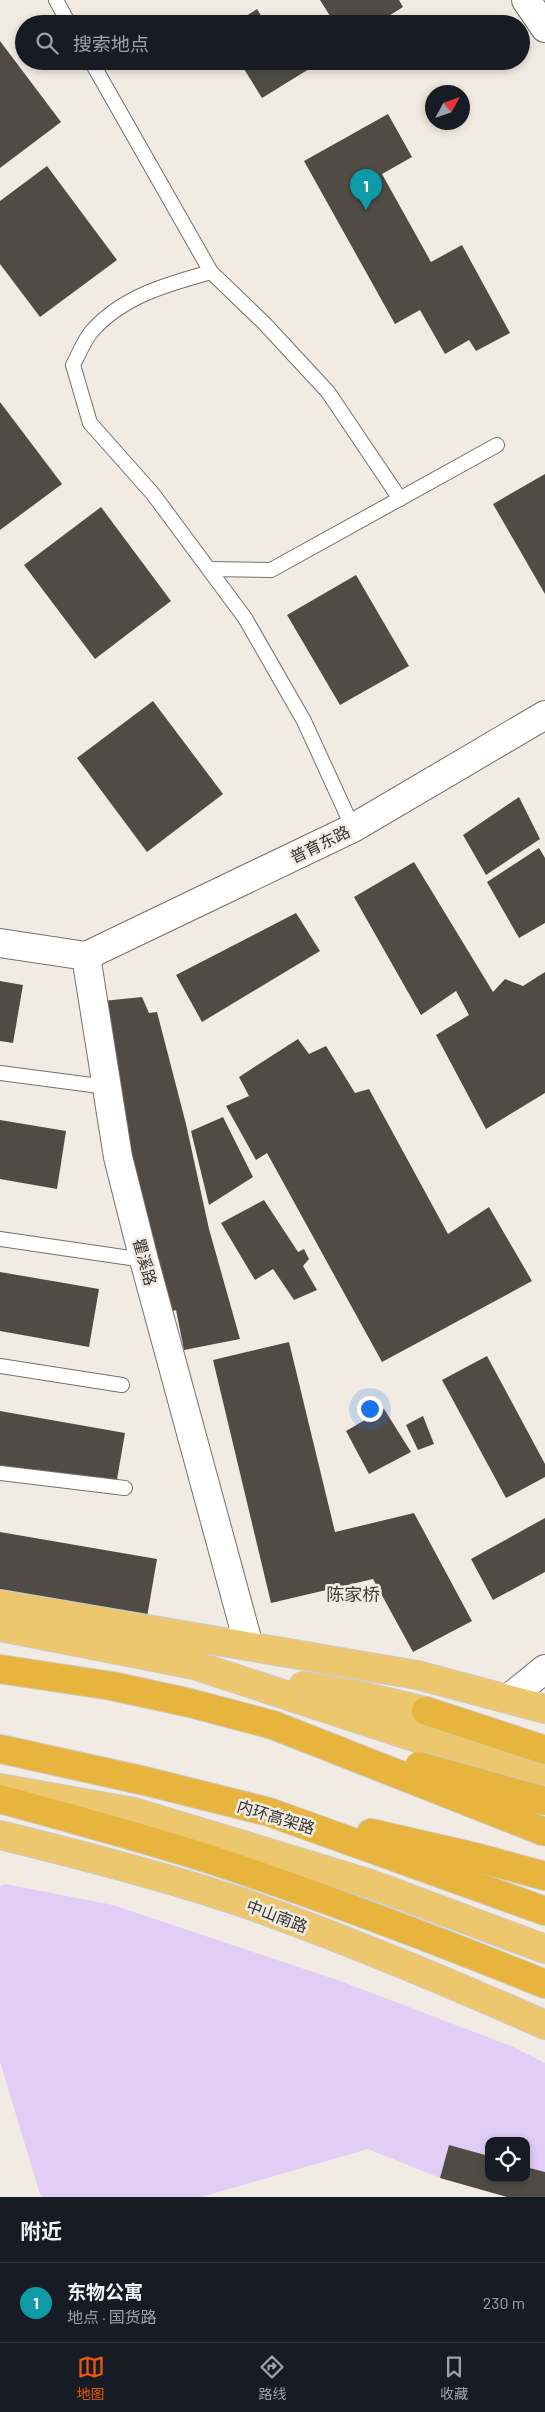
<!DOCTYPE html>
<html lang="zh">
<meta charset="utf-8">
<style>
:root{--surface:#171b24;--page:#20242c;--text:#f1f3f6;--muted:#9ea1a6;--line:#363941;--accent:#ea580c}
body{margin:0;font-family:Barlow,"Noto Sans SC",sans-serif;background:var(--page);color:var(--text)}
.controls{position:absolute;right:15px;bottom:15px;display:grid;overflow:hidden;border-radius:10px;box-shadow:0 2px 8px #0003}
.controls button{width:45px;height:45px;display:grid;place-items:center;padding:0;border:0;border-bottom:1px solid var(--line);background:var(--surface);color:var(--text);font:25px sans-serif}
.compass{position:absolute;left:425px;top:85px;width:45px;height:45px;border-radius:50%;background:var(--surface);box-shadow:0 2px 8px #0003;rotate:50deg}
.you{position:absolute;left:369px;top:1408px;width:18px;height:18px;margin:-12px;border:4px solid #fff;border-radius:50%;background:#1a73e8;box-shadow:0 0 0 8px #1a73e833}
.badge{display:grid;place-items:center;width:32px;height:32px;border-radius:50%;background:var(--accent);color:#fff;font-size:16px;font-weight:700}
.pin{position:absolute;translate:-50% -41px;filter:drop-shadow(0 1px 2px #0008)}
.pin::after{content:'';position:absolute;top:26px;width:18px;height:15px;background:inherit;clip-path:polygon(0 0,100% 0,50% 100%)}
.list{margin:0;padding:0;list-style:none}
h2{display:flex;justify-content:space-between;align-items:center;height:65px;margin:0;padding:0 20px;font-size:21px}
h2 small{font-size:16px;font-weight:400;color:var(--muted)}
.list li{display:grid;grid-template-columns:32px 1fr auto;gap:15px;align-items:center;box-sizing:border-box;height:80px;padding:0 20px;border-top:1px solid var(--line)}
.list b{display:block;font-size:19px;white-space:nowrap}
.list p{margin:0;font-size:16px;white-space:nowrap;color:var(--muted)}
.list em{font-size:16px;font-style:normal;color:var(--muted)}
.icon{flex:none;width:28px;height:28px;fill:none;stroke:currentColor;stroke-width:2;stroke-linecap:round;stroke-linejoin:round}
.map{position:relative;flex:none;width:545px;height:2197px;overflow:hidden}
.search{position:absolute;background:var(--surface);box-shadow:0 2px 8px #0003;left:15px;right:15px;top:15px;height:55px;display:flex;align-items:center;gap:12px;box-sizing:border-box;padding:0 18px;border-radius:28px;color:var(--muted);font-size:19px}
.sheet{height:145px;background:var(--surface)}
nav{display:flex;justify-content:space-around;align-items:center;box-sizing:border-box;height:70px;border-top:1px solid var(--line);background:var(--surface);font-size:14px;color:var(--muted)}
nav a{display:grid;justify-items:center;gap:2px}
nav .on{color:var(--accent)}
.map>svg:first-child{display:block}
.green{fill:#e1cdf6}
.building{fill:#504c45}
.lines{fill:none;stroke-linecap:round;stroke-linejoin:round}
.service-casing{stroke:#757069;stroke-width:16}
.minor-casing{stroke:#757069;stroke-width:30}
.tertiary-casing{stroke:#757069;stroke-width:30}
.primary-casing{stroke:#cbcac9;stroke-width:30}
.trunk-casing{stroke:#cbcac9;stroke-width:30}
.service{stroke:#fff;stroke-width:14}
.minor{stroke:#fff;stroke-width:28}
.tertiary{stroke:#fff;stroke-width:28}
.primary{stroke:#edc76e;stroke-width:28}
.trunk{stroke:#e7b43e;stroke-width:28}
.trunk-bridge-casing{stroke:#cbcac9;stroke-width:30;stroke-linecap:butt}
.trunk-bridge{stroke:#e7b43e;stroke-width:28}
.labels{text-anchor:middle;stroke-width:5;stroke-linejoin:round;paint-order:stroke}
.street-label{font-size:16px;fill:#363431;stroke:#f1ebe3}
.neighbourhood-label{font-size:18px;fill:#403b35;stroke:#f1ebe3}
</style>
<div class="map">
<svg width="545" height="2197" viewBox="0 0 545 2197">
<rect width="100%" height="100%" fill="#f1ebe3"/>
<polygon class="green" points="5,1884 113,1905 340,1981 511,2046 545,2063 545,2172 526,2167 526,2141 489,2141 489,2156 449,2145 440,2178 368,2149 201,2197 41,2197 0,2062 0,1886"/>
<g class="building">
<polygon points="320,0 399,0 403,7 376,24 335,24"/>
<polygon points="257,9 266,24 233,24"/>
<polygon points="0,41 61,122 0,168"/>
<polygon points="239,61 322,61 262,98"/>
<polygon points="388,114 412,157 382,174 431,262 462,245 510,333 476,351 469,340 445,354 420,310 395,324 304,161"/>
<polygon points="47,166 117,260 40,317 0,264 0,201"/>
<polygon points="0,402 62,484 0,530"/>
<polygon points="545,474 545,594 493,504"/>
<polygon points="101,507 171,601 95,659 24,565"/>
<polygon points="356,575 409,666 340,705 287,615"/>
<polygon points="153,701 223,794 147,852 77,758"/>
<polygon points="519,797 540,839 486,875 463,835"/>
<polygon points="539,848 545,858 545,923 519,938 487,882"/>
<polygon points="414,862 493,992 505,979 523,986 545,972 545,1093 486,1129 436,1035 469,1015 456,991 421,1015 354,897"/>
<polygon points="296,913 320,951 202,1022 176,975"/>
<polygon points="0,981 23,985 13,1043 0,1041"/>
<polygon points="142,997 149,1013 157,1012 186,1124 209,1229 240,1339 184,1350 176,1310 167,1313 119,1130 103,1001"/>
<polygon points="298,1039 309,1054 326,1046 355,1093 369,1089 448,1234 489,1207 532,1281 382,1362 267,1153 256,1160 226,1106 249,1096 239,1077"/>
<polygon points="223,1117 253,1177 209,1205 191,1131"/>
<polygon points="0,1120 66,1131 57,1189 0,1179"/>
<polygon points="264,1200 298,1252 304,1249 309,1259 303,1266 317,1290 294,1300 273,1269 255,1280 221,1223"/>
<polygon points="0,1272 99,1289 89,1347 0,1331"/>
<polygon points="289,1342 335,1532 414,1513 472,1621 413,1652 373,1579 271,1603 213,1360"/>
<polygon points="487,1356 545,1464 545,1477 506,1498 442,1380"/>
<polygon points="384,1409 411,1452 369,1474 346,1431"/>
<polygon points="0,1411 125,1433 115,1491 0,1471"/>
<polygon points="423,1416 434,1444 418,1450 406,1425"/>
<polygon points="545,1518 545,1572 493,1600 471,1559"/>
<polygon points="0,1532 157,1559 147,1617 0,1592"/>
<polygon points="449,2145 489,2156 489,2178 526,2178 526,2167 545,2172 545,2197 507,2197 440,2178"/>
</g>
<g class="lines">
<g class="service-casing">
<g id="service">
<polyline points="56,0 69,24"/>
<polyline points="91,61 211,272 264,323 328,392 400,499"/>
<path d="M211 272C168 284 123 296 92 331 84 340 79 354 73 365L90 423 153 494 245 618 304 721 353 828"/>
<polyline points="209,569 271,570 497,445"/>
<polyline points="0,1073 107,1087"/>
<polyline points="0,1239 144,1260"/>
<polyline points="0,1366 122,1385"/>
<polyline points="0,1473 125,1488"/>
</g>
</g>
<g class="minor-casing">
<g id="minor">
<polyline points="0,943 86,956"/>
<polyline points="86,956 118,1157 144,1260 249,1646"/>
<polyline points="86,956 353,828 545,715"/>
<polyline points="509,1698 545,1669"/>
</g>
</g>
<g class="tertiary-casing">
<polyline id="tertiary" points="526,0 545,28"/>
</g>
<g class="primary-casing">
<g id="primary">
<polyline points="0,1604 417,1675 545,1709"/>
<polyline points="0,1627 194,1665 545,1780"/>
<polyline points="303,1686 363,1696 426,1711"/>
<polyline points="0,1788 134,1812 368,1883 545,1949"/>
<path d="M0 1835C82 1855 164 1876 244 1903 346 1939 446 1981 545 2025"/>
</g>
</g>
<g class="trunk-casing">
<g id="trunk">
<polyline points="0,1669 112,1686 190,1703 273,1725"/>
<polyline points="426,1711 545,1750"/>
<polyline points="0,1749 145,1781 269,1812 545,1911"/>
<path d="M0 1799C72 1819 144 1838 215 1861 326 1898 436 1940 545 1984"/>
<polyline points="371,1833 475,1857 545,1876"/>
</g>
</g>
<use href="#service" class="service"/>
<use href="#minor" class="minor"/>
<use href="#tertiary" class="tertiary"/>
<use href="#primary" class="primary"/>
<use href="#trunk" class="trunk"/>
<g class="trunk-bridge-casing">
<g id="trunk-bridge">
<polyline points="273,1725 545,1832"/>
<polyline points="419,1766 545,1801"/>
</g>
</g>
<use href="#trunk-bridge" class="trunk-bridge"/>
</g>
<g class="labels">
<g class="street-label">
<text transform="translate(320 844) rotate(-26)" y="6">普育东路</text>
<text transform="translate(145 1262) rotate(75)" y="6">瞿溪路</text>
<text transform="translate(276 1817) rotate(17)" y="6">内环高架路</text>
<text transform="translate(277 1916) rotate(21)" y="6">中山南路</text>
</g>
<g class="neighbourhood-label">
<text x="353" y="1601">陈家桥</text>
</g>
</g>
</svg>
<div class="controls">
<button><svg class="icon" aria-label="locate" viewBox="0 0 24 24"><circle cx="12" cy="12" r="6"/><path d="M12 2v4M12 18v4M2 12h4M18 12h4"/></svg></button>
</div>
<svg class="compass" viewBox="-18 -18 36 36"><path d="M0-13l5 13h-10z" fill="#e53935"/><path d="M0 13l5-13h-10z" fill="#9ea1a6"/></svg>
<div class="you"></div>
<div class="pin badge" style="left:366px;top:210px;background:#0f9aa8">1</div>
<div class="search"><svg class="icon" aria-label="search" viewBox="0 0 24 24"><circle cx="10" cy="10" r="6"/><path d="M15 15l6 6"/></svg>搜索地点</div>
</div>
<section class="sheet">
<h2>附近<small></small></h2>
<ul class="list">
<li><span class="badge" style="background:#0f9aa8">1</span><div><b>东物公寓</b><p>地点 · 国货路</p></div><em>230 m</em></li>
</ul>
</section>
<nav>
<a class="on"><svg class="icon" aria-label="map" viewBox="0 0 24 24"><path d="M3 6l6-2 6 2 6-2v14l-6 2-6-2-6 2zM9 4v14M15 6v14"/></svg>地图</a>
<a><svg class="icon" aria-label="directions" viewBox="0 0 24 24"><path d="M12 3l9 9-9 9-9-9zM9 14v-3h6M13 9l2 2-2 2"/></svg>路线</a>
<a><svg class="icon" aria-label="saved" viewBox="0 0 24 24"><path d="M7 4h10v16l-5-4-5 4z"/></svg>收藏</a>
</nav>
